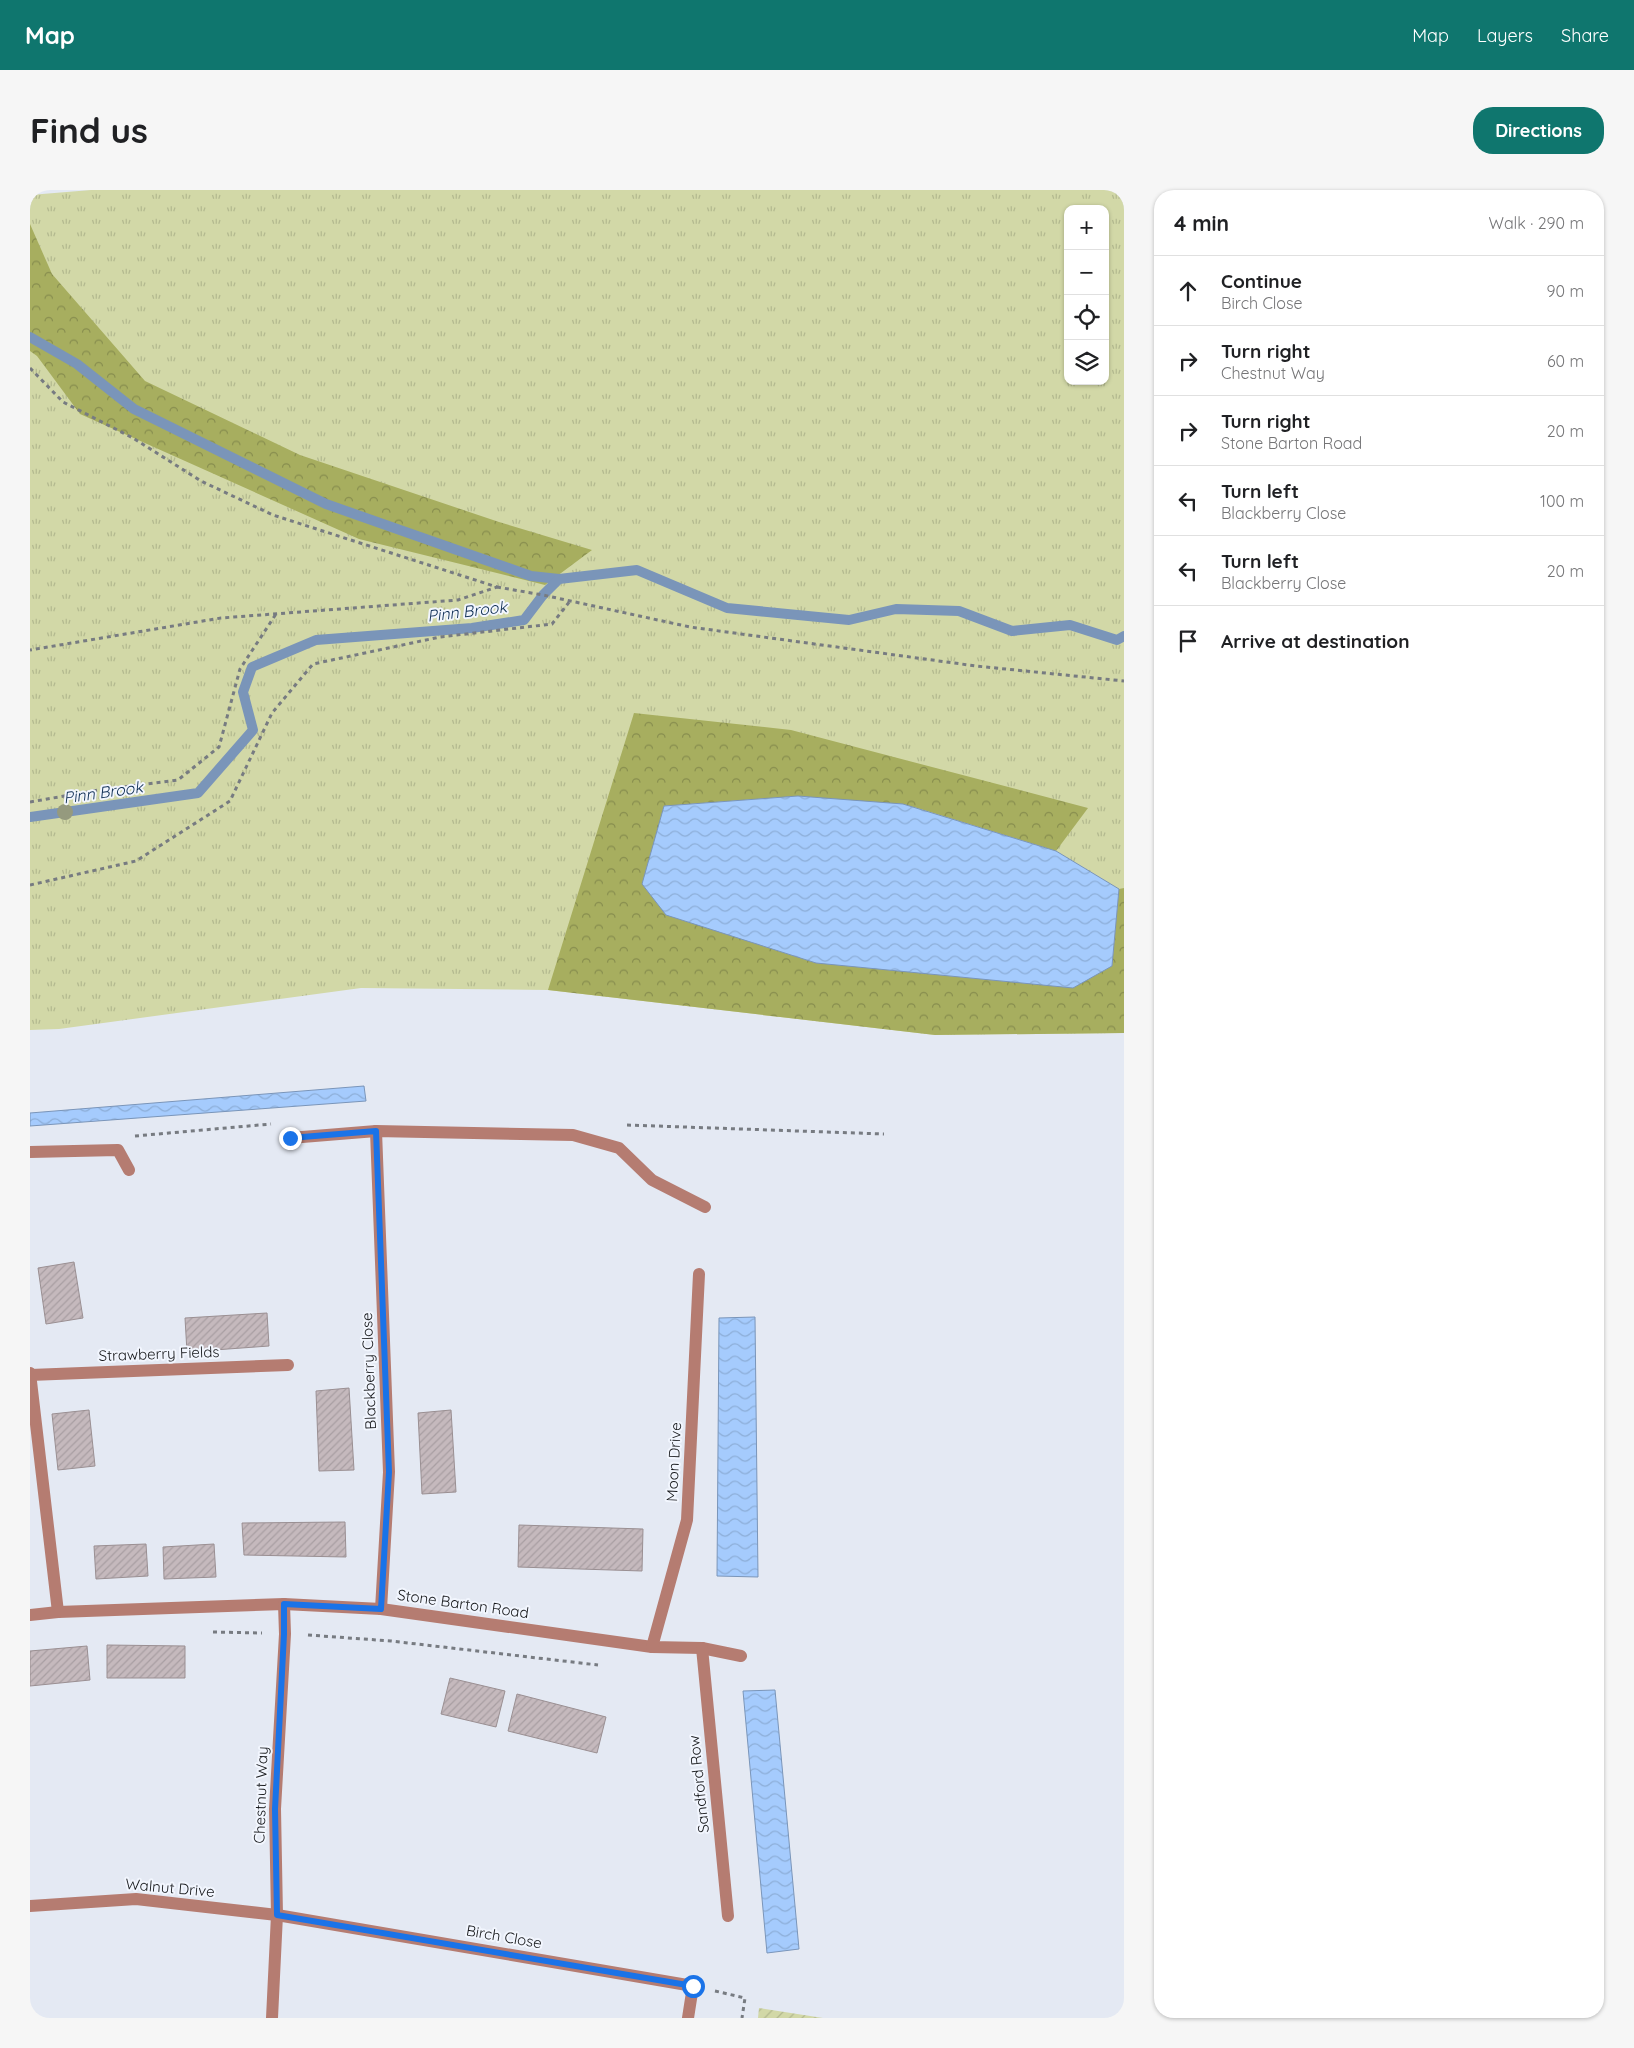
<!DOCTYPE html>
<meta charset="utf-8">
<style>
:root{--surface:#fff;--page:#f6f6f6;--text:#202124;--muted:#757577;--line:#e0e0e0;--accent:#0f766e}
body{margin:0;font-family:Quicksand,sans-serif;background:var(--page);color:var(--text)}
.controls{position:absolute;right:15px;top:15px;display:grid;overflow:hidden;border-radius:10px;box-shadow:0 1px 4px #0004}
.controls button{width:45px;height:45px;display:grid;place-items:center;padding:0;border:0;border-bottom:1px solid var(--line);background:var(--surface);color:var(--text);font:25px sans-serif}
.stop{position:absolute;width:15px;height:15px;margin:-11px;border:4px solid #1a73e8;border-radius:50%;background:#fff}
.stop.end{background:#1a73e8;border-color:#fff;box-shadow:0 1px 5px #0008}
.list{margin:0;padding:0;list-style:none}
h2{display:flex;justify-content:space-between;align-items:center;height:65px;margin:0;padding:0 20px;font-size:21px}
h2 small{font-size:16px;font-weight:400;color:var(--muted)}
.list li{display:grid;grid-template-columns:32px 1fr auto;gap:15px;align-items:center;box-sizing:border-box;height:70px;padding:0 20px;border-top:1px solid var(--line)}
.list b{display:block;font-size:19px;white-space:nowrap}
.list p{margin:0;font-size:16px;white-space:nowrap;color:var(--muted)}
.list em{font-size:16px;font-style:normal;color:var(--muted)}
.icon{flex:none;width:28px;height:28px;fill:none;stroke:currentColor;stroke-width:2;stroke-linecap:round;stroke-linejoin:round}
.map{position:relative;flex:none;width:1094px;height:1828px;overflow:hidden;border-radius:20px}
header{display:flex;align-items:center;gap:30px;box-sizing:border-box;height:70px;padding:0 25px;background:var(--accent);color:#fff}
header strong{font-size:24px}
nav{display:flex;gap:28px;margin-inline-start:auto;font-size:18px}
.intro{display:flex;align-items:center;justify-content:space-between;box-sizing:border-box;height:120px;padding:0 30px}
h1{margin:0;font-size:35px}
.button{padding:12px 22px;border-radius:20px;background:var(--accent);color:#fff;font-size:18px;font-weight:700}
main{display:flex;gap:30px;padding:0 30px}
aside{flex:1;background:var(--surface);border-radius:20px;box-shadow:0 1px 4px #0004}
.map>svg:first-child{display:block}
.grass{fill:url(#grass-tufts);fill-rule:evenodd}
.forest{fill:url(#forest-crowns)}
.garden{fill:url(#garden-furrows)}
.water{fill:url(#water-waves);stroke:#7a95b9}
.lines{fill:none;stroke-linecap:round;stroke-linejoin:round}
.stream{stroke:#7a95b9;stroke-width:10}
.building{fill:url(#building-hatch);stroke:#9a8f92}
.path{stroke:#777b81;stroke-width:3;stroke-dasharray:4 4;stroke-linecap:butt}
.minor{stroke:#b57c71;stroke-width:12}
.tree{fill:#959a7e}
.route{stroke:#1a73e8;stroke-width:6}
.labels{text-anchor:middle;stroke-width:4;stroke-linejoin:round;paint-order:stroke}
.street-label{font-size:15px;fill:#15171a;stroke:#f2f6fe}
.water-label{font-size:16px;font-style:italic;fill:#0b2b51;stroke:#f2f6fe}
</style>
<header>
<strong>Map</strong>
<nav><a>Map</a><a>Layers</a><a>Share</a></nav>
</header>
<div class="intro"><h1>Find us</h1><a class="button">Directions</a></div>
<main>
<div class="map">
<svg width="1094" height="1828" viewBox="0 0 1094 1828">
<defs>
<pattern id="grass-tufts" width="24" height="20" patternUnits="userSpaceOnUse" patternTransform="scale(1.25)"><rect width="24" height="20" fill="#d2d8a7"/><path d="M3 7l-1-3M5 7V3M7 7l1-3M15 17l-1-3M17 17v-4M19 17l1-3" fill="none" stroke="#b3b98f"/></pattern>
<pattern id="forest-crowns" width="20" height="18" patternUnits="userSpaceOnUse" patternTransform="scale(1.25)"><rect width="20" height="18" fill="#a7ae5f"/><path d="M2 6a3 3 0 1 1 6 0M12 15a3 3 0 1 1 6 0" fill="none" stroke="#878d4e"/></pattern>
<pattern id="garden-furrows" width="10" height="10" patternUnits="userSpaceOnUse" patternTransform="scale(1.25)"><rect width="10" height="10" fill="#d2d8a7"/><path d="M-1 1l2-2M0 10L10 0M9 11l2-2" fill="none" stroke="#b3b98f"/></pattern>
<pattern id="water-waves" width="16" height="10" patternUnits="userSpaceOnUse" patternTransform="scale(1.25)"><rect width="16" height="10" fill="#a5cbfd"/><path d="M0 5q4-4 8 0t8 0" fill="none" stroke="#8daed8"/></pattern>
<pattern id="building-hatch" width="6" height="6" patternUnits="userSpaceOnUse" patternTransform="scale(1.25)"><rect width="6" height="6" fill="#c5b9bd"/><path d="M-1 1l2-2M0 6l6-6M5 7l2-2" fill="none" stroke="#a89ea2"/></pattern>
</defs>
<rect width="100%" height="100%" fill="#e4e9f3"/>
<path class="grass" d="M61 0H1094V843L905 845 518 800 331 798 29 839 0 840V5ZM1038 19H1075V191H1038Z"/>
<g class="forest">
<polygon points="0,34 22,84 115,191 270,265 469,332 562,360 515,395 329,349 50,224 7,166 0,161"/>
<polygon points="604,523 761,540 1058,618 1026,661 884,617 768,606 634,616 1082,776 1089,699 1094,698 1094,843 905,845 518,800"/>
</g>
<polygon class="garden" points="729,1818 793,1828 728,1828"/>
<g class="water">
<polygon points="768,606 873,614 1026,661 1089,699 1082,776 1043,798 786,773 636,725 612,694 634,616"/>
<polygon points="334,896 336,911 0,936 0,923"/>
<polygon points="725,1127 728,1387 687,1386 689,1128"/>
<polygon points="745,1500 769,1759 737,1763 713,1501"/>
</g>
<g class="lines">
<g class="stream">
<polyline points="0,147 47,174 104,219 296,314 501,386 529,389"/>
<polyline points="0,627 168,603 223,540 213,502 222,477 286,450 442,438 494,430 513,405 529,389 607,380 697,418 819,430 866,419 929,421 982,441 1040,435 1087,450 1094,446"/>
</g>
</g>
<g class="building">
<polygon points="44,1072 53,1128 16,1134 8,1078"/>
<polygon points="237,1123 239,1156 157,1162 155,1128"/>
<polygon points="319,1198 324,1280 289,1281 286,1201"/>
<polygon points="59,1220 65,1276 28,1280 22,1224"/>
<polygon points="421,1220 426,1302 392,1304 388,1223"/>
<polygon points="315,1332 316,1367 214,1365 212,1333"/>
<polygon points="489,1335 613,1339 612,1381 488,1377"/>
<polygon points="116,1354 118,1386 66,1389 64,1356"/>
<polygon points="184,1354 186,1387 134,1389 133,1357"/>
<polygon points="77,1455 155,1456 155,1488 77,1488"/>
<polygon points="57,1456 60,1490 0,1496 0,1461"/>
<polygon points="420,1488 475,1501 466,1537 411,1524"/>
<polygon points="487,1504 576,1527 567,1563 478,1541"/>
</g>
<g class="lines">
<g class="path">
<polyline points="0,178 33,212 103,248 171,291 243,325 467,397 428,410 191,428 0,460"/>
<polyline points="467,397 513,405 660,437 946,476 1094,491"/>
<polyline points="0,612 69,600 148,590 189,557 210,479 246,424"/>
<polyline points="0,695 106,671 200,611 242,523 283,474 410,447 522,434 540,411"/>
<polyline points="597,935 854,944"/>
<polyline points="105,946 241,934"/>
<polyline points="183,1442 232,1443"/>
<polyline points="278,1445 361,1451 568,1475"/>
<polyline points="685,1801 715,1808 712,1828"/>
</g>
<g class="minor">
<polyline points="346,941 359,1282 351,1419"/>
<polyline points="260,948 346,941 543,945 589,958 622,990 675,1017"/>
<polyline points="0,962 88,960 99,980"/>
<polyline points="0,1183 28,1422"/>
<polyline points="0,1185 258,1175"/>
<polyline points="0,1425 28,1422 254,1414 351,1419 622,1457 672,1458 711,1466"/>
<polyline points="622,1457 657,1330 669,1084"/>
<polyline points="672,1458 698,1726"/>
<polyline points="0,1716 106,1709 247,1725 663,1796 658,1828"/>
<polyline points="242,1828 247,1725 245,1619 255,1444 254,1414"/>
</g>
</g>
<circle class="tree" cx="35" cy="622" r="8"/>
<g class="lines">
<polyline class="route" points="260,948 346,941 359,1282 351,1419 254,1414 254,1444 245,1619 247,1725 663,1796"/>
</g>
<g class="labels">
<g class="street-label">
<text transform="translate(129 1164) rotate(-2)" y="5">Strawberry Fields</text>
<text transform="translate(339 1181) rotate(-92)" y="5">Blackberry Close</text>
<text transform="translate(644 1272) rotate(-87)" y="5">Moon Drive</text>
<text transform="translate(433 1414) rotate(8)" y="5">Stone Barton Road</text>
<text transform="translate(669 1594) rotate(-96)" y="5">Sandford Row</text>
<text transform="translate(231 1605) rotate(-88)" y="5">Chestnut Way</text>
<text transform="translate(140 1698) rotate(5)" y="5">Walnut Drive</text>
<text transform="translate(474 1747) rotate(10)" y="5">Birch Close</text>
</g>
<g class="water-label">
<text transform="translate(437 421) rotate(-7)" y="6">Pinn Brook</text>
<text transform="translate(73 602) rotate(-8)" y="6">Pinn Brook</text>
</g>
</g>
</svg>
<div class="controls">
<button>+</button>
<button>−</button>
<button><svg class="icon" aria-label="locate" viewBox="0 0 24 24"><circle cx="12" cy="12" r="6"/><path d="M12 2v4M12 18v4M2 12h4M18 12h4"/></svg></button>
<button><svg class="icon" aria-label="layers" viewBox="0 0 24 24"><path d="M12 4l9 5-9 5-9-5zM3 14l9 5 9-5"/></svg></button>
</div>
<div class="stop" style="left:663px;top:1796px"></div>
<div class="stop end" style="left:260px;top:948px"></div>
</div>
<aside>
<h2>4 min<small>Walk · 290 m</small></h2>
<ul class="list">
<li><svg class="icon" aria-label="ahead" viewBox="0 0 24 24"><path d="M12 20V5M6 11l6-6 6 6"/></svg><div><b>Continue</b><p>Birch Close</p></div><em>90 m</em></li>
<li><svg class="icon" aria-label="right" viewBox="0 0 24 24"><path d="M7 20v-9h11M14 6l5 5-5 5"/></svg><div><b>Turn right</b><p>Chestnut Way</p></div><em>60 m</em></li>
<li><svg class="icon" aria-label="right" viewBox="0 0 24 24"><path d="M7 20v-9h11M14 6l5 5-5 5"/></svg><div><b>Turn right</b><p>Stone Barton Road</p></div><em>20 m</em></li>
<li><svg class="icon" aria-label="left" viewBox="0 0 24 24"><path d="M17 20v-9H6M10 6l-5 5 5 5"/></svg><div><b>Turn left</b><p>Blackberry Close</p></div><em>100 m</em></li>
<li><svg class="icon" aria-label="left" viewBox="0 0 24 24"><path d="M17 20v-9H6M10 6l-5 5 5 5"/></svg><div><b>Turn left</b><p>Blackberry Close</p></div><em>20 m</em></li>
<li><svg class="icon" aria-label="arrive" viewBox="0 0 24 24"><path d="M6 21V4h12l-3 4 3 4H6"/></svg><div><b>Arrive at destination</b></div></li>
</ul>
</aside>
</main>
